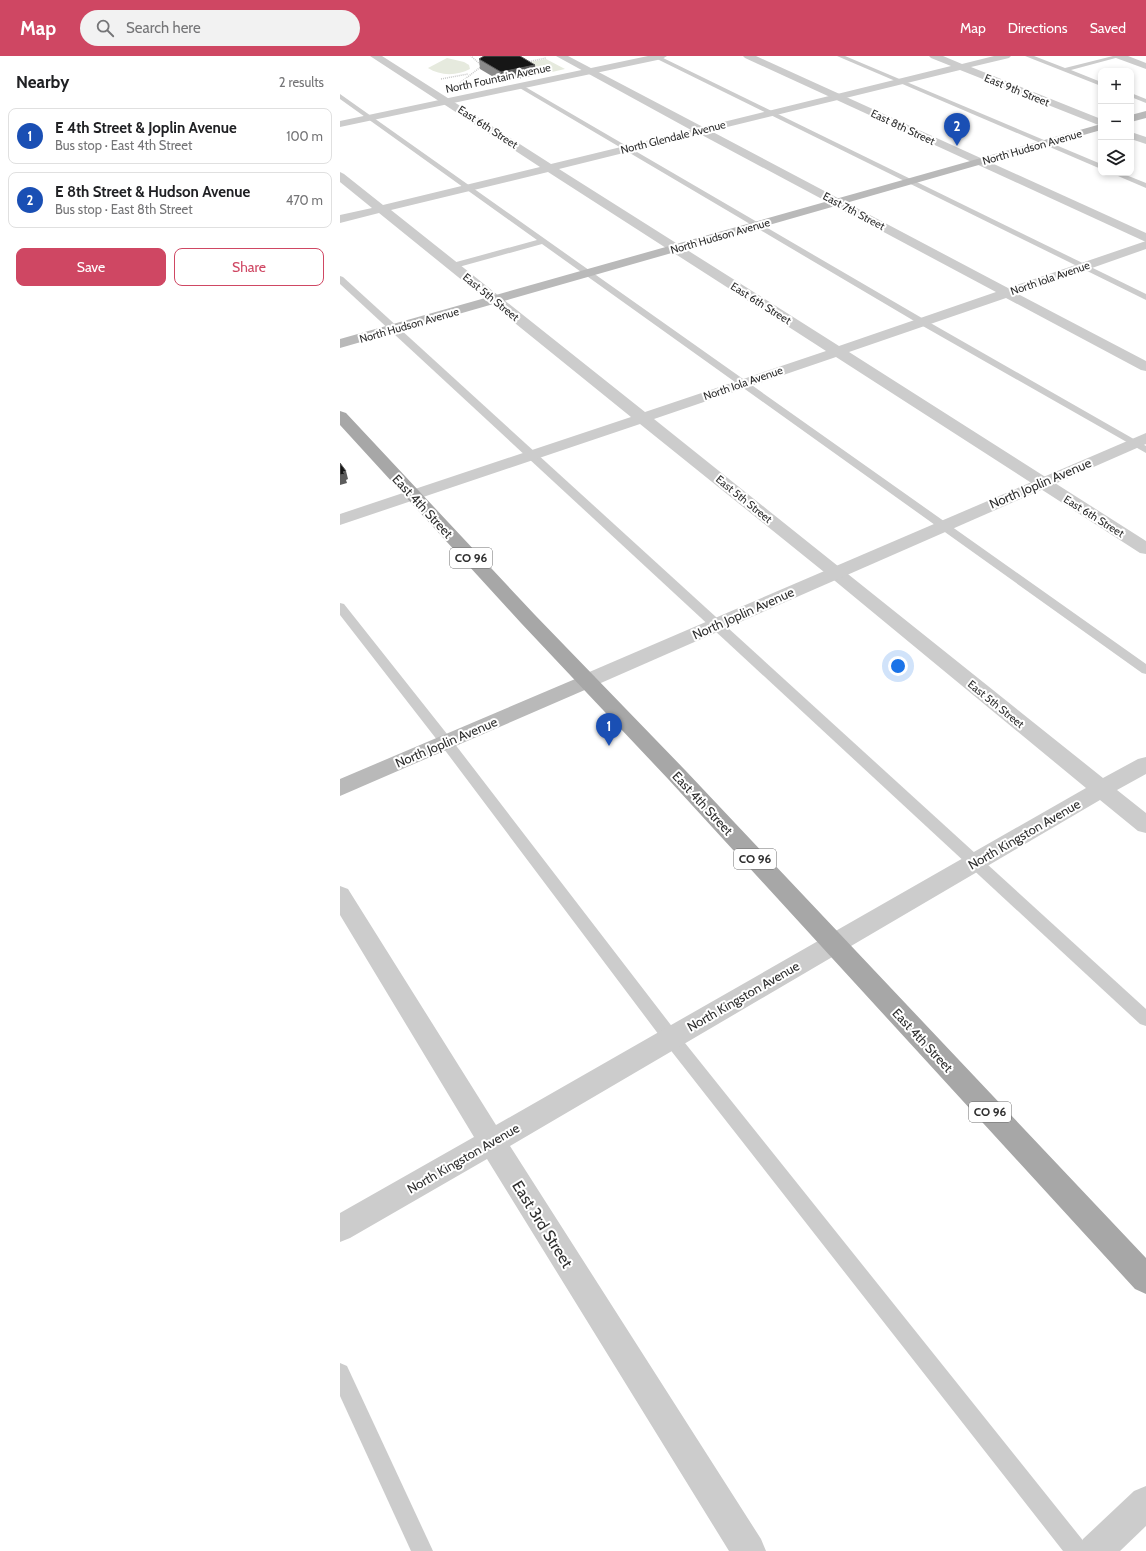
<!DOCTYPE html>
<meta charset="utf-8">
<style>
:root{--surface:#fff;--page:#f2f2f2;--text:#202124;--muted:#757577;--line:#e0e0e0;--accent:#cf4763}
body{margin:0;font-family:Cabin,sans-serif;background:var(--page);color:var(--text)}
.controls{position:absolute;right:12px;top:12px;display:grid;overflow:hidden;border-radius:8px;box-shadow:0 2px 6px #0003}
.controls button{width:36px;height:36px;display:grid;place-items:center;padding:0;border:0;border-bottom:1px solid var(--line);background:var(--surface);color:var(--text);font:20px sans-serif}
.you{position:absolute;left:558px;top:610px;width:14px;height:14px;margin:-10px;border:3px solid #fff;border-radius:50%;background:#1a73e8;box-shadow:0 0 0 6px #1a73e833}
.badge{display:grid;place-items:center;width:26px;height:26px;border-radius:50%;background:var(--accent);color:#fff;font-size:13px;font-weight:700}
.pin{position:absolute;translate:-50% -33px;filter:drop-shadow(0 1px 2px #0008)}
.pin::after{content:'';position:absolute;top:21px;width:14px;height:12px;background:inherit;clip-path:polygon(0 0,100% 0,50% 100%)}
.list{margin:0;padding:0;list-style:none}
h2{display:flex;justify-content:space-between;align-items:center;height:52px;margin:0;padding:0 16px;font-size:17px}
h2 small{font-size:13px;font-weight:400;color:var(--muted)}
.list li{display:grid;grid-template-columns:26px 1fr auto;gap:12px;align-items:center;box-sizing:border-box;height:56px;margin:0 8px 8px;padding:0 8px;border:1px solid var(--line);border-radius:8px}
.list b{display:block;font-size:15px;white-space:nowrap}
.list p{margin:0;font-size:13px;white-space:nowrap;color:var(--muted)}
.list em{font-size:13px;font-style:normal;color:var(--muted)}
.actions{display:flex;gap:8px;padding:12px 16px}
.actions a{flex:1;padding:9px 0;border:1px solid var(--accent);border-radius:8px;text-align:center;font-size:14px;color:var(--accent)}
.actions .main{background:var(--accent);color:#fff}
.icon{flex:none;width:22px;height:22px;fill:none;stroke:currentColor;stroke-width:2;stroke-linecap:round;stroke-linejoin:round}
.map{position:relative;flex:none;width:806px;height:1495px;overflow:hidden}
header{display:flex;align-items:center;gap:24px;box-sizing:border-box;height:56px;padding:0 20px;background:var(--accent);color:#fff}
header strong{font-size:19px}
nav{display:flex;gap:22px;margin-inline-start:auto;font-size:14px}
.search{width:280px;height:36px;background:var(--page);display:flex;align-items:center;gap:10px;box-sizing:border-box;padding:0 14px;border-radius:22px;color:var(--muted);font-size:15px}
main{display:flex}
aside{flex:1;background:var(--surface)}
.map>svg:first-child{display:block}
.green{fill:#e6eade}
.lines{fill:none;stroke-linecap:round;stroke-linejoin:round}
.path{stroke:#c9c9c9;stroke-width:1.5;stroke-dasharray:1 1;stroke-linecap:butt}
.service{fill:#ccc;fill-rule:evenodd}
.minor{fill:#ccc;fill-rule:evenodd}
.tertiary{fill:#ccc;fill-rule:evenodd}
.secondary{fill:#b9b9b9;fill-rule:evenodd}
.primary{fill:#a7a7a7;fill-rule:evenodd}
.wall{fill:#8a8a8a}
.shaded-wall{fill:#5c5c5c}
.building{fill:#161616;stroke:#5c5c5c}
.labels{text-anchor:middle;stroke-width:4;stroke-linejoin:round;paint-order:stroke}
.far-street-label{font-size:11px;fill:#2f2f2f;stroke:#fff}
.shield{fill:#fff;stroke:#6d6d6d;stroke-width:1}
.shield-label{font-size:12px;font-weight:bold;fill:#2f2f2f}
.street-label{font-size:13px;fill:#2f2f2f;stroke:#fff}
.near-street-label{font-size:16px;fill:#2f2f2f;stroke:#fff}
</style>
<header>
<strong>Map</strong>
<div class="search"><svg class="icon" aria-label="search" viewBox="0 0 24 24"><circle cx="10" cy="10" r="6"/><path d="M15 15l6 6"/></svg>Search here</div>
<nav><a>Map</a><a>Directions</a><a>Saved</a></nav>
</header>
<main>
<aside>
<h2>Nearby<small>2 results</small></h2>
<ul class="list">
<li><span class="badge" style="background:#1a4fb4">1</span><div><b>E 4th Street &amp; Joplin Avenue</b><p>Bus stop · East 4th Street</p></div><em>100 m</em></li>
<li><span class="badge" style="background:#1a4fb4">2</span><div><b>E 8th Street &amp; Hudson Avenue</b><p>Bus stop · East 8th Street</p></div><em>470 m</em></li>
</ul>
<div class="actions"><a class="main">Save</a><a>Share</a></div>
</aside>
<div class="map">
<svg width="806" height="1495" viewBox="0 0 806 1495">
<rect width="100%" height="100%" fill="#fff"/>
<g class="green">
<path d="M107 2 124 6 129 9 130 13C117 20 100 20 88 12Z"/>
<polygon points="206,3 225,13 199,19 179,8"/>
</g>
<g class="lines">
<g class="path">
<polyline points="187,6 206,2"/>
<polyline points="101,23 128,18"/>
<polyline points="117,29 142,10 131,0"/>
</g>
<g class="service">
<polygon points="311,0 319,0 806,238 806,244"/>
<polygon points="497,0 505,0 761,108 761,113"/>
<polygon points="685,0 694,0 725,12 773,0 783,0 731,14 761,26 761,30"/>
<polygon points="178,29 182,29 587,265 806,390 806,397 581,269 178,31"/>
<polygon points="791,37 806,43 806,47 791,41"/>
<polygon points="0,38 806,608 806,618 802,617 202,188 115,212 109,212 108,210 109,208 197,184 0,43"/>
<polygon points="771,117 781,117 806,127 806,132"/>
<polygon points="0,220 3,221 806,953 806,970 800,968 0,228"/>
<polygon points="0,547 4,548 111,683 337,977 745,1487 748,1495 723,1495 325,987 101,689 0,559"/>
<polygon points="0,1307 7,1310 93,1495 71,1495 0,1340"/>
</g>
<g class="minor">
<path d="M30 0H42L211 108 351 74 216 0H228L363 71 611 10 591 2 589 0H603L622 8 654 0H671L669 2 631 11 761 63V70L620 14 371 75 668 232 806 185V193L678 238 806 305V315L801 314 666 242 509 296 806 485V498L800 497 496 301 314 363 763 722 798 703 806 701V718L777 734 806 757V777L798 775 760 744 170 1090 421 1483 426 1495H389L147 1103 10 1182 0 1186V1157L134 1081 0 859V830L8 833 156 1069 746 732 489 520 300 368 0 469V458L291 361 39 157 0 167V159L32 152 0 126V116L4 118 43 149 200 111ZM360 78 656 236 499 290 219 113ZM208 116 486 295 305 356 51 154Z"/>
<polygon points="774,0 788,0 806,7 806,13 776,2"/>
<polygon points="791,76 806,81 806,88 791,83"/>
</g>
<g class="tertiary">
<polygon points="308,0 327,0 322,3 0,71 0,65"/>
<polygon points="403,0 416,0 806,177 806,186 405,2"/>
<polygon points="806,377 806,388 254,630 247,632 240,630 237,625 240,620"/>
<polygon points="806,1430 806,1470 780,1495 738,1495 743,1483 794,1435"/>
</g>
<g class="secondary">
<polygon points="806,55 806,62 791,66 791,59"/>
<polygon points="761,68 761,74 0,292 0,283"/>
<polygon points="247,618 254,620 257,625 254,630 0,740 0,723"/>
</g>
<polygon class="primary" points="0,355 6,357 195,559 345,714 806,1202 806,1238 795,1233 329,724 181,567 0,369"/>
</g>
<polygon class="wall" points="139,3 195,9 196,19 162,26 140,13"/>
<g class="shaded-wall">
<polygon points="195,9 196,19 162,26 161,16"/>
<polygon points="6,415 8,423 6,424 7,427 0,429 0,419 3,416"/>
</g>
<g class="building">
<polygon points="144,0 180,0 195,9 161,16 139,3"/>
<polygon points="0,407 6,415 3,416 5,418 0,419"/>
</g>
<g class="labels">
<g class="far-street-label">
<text transform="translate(158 22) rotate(-12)" y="4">North Fountain Avenue</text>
<text transform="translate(677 34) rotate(22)" y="4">East 9th Street</text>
<text transform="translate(148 71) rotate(33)" y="4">East 6th Street</text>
<text transform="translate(563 71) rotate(25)" y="4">East 8th Street</text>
<text transform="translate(333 81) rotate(-14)" y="4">North Glendale Avenue</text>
<text transform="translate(692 91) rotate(-16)" y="4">North Hudson Avenue</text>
<text transform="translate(514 155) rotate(28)" y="4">East 7th Street</text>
<text transform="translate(380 180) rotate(-16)" y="4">North Hudson Avenue</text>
<text transform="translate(710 222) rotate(-19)" y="4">North Iola Avenue</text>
<text transform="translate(151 241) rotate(39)" y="4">East 5th Street</text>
<text transform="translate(421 247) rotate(32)" y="4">East 6th Street</text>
<text transform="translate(69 269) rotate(-16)" y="4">North Hudson Avenue</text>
<text transform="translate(403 327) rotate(-19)" y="4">North Iola Avenue</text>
<text transform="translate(404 443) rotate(39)" y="4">East 5th Street</text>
<text transform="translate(754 460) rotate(32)" y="4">East 6th Street</text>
<text transform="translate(656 648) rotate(39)" y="4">East 5th Street</text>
</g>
<g class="shield">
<rect x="110" y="492" width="42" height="20" rx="3"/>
<rect x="394" y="793" width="42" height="20" rx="3"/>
<rect x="629" y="1046" width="42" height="20" rx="3"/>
</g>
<g class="shield-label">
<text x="131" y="506">CO 96</text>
<text x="415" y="807">CO 96</text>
<text x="650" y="1060">CO 96</text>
</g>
<g class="street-label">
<text transform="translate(700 427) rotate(-23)" y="5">North Joplin Avenue</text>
<text transform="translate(83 450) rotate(47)" y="5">East 4th Street</text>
<text transform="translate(403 557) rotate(-24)" y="5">North Joplin Avenue</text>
<text transform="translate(106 686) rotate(-23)" y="5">North Joplin Avenue</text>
<text transform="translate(363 747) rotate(47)" y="5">East 4th Street</text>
<text transform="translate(684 778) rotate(-30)" y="5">North Kingston Avenue</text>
<text transform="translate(403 940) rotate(-30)" y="5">North Kingston Avenue</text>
<text transform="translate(583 984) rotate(47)" y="5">East 4th Street</text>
<text transform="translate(123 1102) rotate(-30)" y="5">North Kingston Avenue</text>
</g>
<g class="near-street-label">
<text transform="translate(203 1168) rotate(58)" y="6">East 3rd Street</text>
</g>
</g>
</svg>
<div class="controls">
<button>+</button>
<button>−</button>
<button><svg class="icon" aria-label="layers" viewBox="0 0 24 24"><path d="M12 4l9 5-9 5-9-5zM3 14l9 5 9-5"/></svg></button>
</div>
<div class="you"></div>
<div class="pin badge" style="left:269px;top:690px;background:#1a4fb4">1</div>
<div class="pin badge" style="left:617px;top:90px;background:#1a4fb4">2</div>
</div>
</main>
